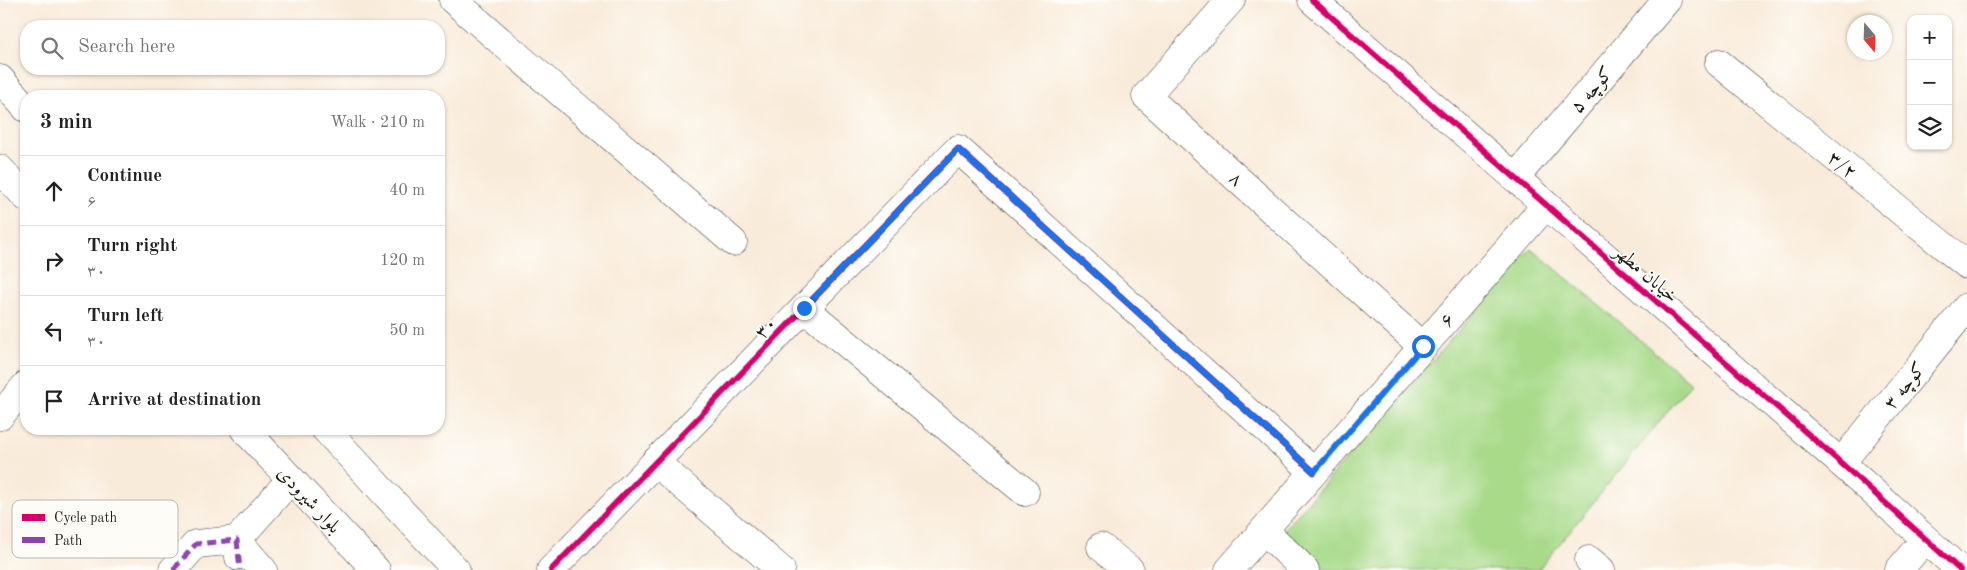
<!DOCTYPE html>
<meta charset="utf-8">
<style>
:root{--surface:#fff;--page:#f6f6f6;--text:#222;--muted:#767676;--line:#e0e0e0}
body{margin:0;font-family:"Old Standard TT",Amiri,serif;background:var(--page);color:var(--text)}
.controls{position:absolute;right:15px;top:15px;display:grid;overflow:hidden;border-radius:10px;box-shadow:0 1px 4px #0004}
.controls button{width:45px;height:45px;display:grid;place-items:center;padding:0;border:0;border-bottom:1px solid var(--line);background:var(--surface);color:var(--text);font:25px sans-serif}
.compass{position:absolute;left:1847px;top:15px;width:45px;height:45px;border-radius:50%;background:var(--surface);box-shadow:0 1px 4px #0004;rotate:161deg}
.stop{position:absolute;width:15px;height:15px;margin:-11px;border:4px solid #1a73e8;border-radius:50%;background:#fff}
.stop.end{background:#1a73e8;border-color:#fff;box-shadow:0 1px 5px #0008}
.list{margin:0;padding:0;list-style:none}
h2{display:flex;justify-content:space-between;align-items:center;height:65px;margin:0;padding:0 20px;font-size:21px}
h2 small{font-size:16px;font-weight:400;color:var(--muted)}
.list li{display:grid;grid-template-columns:32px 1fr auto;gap:15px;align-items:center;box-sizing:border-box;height:70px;padding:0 20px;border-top:1px solid var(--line)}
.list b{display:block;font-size:19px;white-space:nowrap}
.list p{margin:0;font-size:16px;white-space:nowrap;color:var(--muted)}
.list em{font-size:16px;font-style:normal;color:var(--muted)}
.icon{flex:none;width:28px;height:28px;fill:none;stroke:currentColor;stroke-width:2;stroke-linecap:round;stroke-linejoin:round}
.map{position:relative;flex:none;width:1967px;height:570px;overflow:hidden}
.search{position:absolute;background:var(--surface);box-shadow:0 1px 4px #0004;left:20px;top:20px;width:425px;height:55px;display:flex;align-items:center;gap:12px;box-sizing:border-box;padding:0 18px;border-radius:20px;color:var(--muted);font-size:19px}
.panel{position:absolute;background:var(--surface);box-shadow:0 1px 4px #0004;left:20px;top:90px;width:425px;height:345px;border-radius:20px}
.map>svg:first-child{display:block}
.green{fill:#a8da8a;stroke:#627b53}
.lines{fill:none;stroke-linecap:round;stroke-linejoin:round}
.street-casing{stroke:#3d3b38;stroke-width:29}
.secondary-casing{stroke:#3d3b38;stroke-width:29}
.primary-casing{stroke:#3d3b38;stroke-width:29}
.street{stroke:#fff;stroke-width:28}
.secondary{stroke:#fff;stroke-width:28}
.primary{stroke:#fff;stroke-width:28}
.quiet{stroke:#8e44ad;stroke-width:5;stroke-dasharray:10 5;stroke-linecap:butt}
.cycleway-casing{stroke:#fdfcf7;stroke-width:9}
.cycleway{stroke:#d6006c;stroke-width:6}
.route{stroke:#1a73e8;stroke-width:6}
.labels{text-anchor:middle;stroke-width:4;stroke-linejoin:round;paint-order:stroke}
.street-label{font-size:19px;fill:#1c1c1c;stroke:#fdfcf7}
.key{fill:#fdfcf7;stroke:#bab9b5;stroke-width:1}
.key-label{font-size:14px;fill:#1c1c1c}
</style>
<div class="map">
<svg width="1967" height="570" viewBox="0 0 1967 570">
<rect width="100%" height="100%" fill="#fdfcf7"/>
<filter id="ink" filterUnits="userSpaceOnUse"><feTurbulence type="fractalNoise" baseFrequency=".02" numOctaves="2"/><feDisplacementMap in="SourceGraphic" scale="10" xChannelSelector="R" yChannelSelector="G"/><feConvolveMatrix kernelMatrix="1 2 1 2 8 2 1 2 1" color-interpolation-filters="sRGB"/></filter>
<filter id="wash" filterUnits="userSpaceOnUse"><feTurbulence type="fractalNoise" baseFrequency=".0096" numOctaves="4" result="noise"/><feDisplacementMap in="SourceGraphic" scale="20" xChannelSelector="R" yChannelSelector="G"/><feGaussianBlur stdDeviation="1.12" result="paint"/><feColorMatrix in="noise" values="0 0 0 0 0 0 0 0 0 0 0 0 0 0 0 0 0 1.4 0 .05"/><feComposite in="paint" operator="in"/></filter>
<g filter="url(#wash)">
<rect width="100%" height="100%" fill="#f9ebda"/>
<polygon class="green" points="1531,248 1691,383 1538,570 1326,570 1284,530"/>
</g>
<g filter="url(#ink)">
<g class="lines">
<g class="street-casing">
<g id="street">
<polyline points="453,0 733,242"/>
<polyline points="1231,0 1146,96 1423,347"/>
<polyline points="1719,63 1967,265"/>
<polyline points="1515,178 1667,0"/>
<polyline points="804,308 1025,492"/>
<polyline points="0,416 26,385"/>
<polyline points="655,462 781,570"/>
<polyline points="1841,463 1967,307"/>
<polyline points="1264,530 1305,570"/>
<polyline points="1101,547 1130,570"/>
<polyline points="1589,560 1601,570"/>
<polyline points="173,570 196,544 237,540 239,557"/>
<polyline points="263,570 237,540 291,479"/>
<polyline points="551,570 958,149 1314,472"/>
<polyline points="1229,570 1546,205"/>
<polyline points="1899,570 1925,539"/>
</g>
</g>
<g class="secondary-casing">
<polyline id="secondary" points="1312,0 1841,463 1960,570"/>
</g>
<g class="primary-casing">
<g id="primary">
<polyline points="0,79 26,108"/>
<polyline points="0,169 26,197"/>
<polyline points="244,429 376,570"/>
<polyline points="325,429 456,570"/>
</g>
</g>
<use href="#street" class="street"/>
<use href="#secondary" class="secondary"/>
<use href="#primary" class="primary"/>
<polyline class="quiet" points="173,570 196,544 237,540 240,570"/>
<g class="cycleway-casing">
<g id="cycleway">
<polyline points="1312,0 1841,463 1960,570"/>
<polyline points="551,570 958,149 1314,472"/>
</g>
</g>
<use href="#cycleway" class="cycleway"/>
</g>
</g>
<g class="lines" filter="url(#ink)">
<polyline class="route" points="804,308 958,149 1314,472 1423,346"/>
</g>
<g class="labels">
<g class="street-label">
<text transform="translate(1591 89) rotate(-49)" y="7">کوچه ۵</text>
<text transform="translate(1843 164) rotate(39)" y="7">۳/۲</text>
<text transform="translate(1237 178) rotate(42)" y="7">۸</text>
<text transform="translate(1647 273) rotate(41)" y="7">خیابان مطهر</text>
<text transform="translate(1446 319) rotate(-49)" y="7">۶</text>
<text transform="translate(765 327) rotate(-46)" y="7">۳۰</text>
<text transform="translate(1904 385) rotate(-51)" y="7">کوچه ۳</text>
<text transform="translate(310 499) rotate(47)" y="7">بلوار شیرودی</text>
</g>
</g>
<rect x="12" y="500" width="166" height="58" rx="8" class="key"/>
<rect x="22" y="514" width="23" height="7" fill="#d6006c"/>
<rect x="22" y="537" width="23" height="6" fill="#8e44ad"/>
<g class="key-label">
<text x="54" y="522">Cycle path</text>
<text x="54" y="545">Path</text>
</g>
</svg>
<div class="controls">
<button>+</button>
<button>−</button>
<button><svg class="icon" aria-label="layers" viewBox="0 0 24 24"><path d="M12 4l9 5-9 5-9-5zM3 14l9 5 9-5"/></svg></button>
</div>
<svg class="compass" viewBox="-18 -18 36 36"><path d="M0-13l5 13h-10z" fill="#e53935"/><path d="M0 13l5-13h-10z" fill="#767676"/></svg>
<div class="stop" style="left:1423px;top:346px"></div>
<div class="stop end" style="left:804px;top:308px"></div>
<div class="search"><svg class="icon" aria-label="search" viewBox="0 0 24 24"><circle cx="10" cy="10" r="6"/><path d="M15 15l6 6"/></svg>Search here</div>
<section class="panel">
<h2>3 min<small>Walk · 210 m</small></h2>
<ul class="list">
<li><svg class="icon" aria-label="ahead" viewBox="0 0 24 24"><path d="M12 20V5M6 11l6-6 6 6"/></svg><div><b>Continue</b><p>۶</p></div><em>40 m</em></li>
<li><svg class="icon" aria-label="right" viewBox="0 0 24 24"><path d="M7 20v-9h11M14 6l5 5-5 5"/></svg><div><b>Turn right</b><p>۳۰</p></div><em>120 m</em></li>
<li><svg class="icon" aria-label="left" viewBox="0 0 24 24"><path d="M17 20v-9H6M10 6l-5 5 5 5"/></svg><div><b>Turn left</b><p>۳۰</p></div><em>50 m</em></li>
<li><svg class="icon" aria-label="arrive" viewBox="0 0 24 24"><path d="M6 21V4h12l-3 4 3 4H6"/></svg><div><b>Arrive at destination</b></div></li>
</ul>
</section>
</div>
